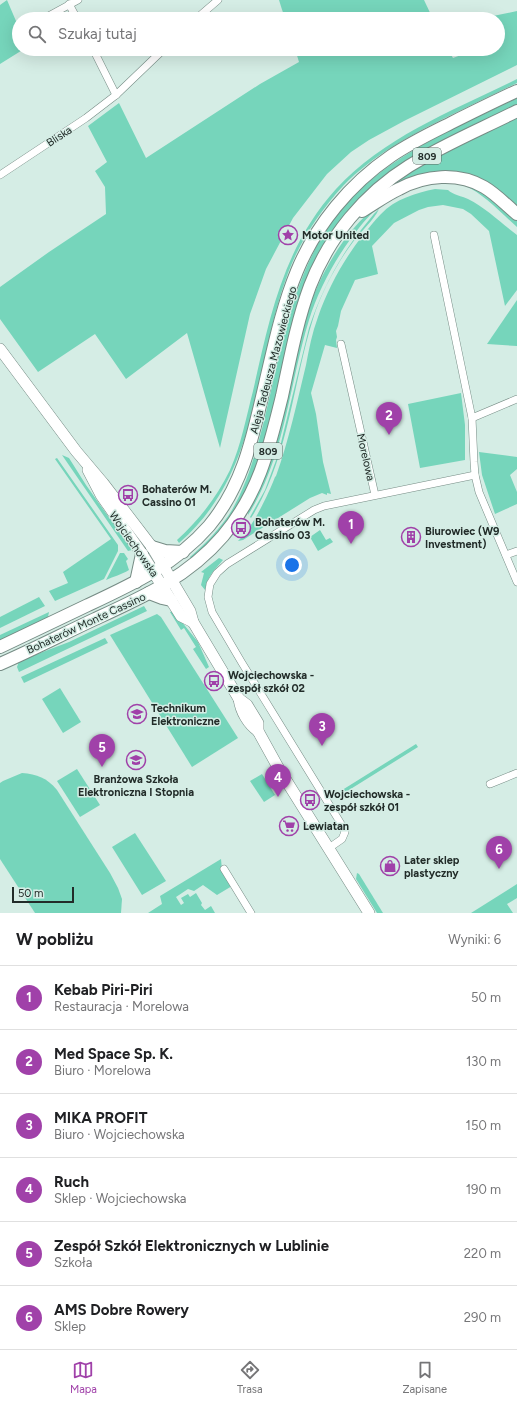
<!DOCTYPE html>
<html lang="pl">
<meta charset="utf-8">
<style>
:root{--surface:#fff;--page:#f2f2f2;--text:#202124;--muted:#757577;--line:#e0e0e0;--accent:#a041a9}
body{margin:0;font-family:Figtree,sans-serif;background:var(--page);color:var(--text)}
.scale{position:absolute;left:12px;bottom:10px;width:62px;box-sizing:border-box;padding-left:4px;border:2px solid #222c29;border-top:0;font-size:11px;line-height:14px;white-space:nowrap;color:#222c29;-webkit-text-stroke:3px #d5ede5;paint-order:stroke}
.you{position:absolute;left:292px;top:565px;width:14px;height:14px;margin:-10px;border:3px solid #fff;border-radius:50%;background:#1a73e8;box-shadow:0 0 0 6px #1a73e833}
.badge{display:grid;place-items:center;width:26px;height:26px;border-radius:50%;background:var(--accent);color:#fff;font-size:13px;font-weight:700}
.pin{position:absolute;translate:-50% -33px;filter:drop-shadow(0 1px 2px #0008)}
.pin::after{content:'';position:absolute;top:21px;width:14px;height:12px;background:inherit;clip-path:polygon(0 0,100% 0,50% 100%)}
.list{margin:0;padding:0;list-style:none}
h2{display:flex;justify-content:space-between;align-items:center;height:52px;margin:0;padding:0 16px;font-size:17px}
h2 small{font-size:13px;font-weight:400;color:var(--muted)}
.list li{display:grid;grid-template-columns:26px 1fr auto;gap:12px;align-items:center;box-sizing:border-box;height:64px;padding:0 16px;border-top:1px solid var(--line)}
.list b{display:block;font-size:15px;white-space:nowrap}
.list p{margin:0;font-size:13px;white-space:nowrap;color:var(--muted)}
.list em{font-size:13px;font-style:normal;color:var(--muted)}
.icon{flex:none;width:22px;height:22px;fill:none;stroke:currentColor;stroke-width:2;stroke-linecap:round;stroke-linejoin:round}
.map{position:relative;flex:none;width:517px;height:913px;overflow:hidden}
.search{position:absolute;background:var(--surface);box-shadow:0 4px 16px #0002;left:12px;right:12px;top:12px;height:44px;display:flex;align-items:center;gap:10px;box-sizing:border-box;padding:0 14px;border-radius:22px;color:var(--muted);font-size:15px}
.sheet{height:436px;background:var(--surface)}
nav{display:flex;justify-content:space-around;align-items:center;box-sizing:border-box;height:56px;border-top:1px solid var(--line);background:var(--surface);font-size:11px;color:var(--muted)}
nav a{display:grid;justify-items:center;gap:2px}
nav .on{color:var(--accent)}
.map>svg:first-child{display:block}
.green{fill:#76d5bb}
.lines{fill:none;stroke-linecap:round;stroke-linejoin:round}
.street-casing{stroke:#768c85;stroke-width:8}
.secondary-casing{stroke:#768c85;stroke-width:12}
.primary-casing{stroke:#768c85;stroke-width:14}
.street{stroke:#fff;stroke-width:7}
.secondary{stroke:#fff;stroke-width:11}
.primary{stroke:#fff;stroke-width:12}
.labels{text-anchor:middle;stroke-width:3;stroke-linejoin:round;paint-order:stroke}
.shield{fill:#d5ede5;stroke:#586661;stroke-width:1}
.shield-label{font-size:10px;font-weight:bold;fill:#222c29}
.street-label{font-size:11px;fill:#222c29;stroke:#d5ede5}
.poi-label{font-size:11px;font-weight:bold;fill:#222c29;stroke:#d5ede5;text-anchor:start}
</style>
<div class="map">
<svg width="517" height="913" viewBox="0 0 517 913">
<rect width="100%" height="100%" fill="#d5ede5"/>
<g class="green">
<polygon points="7,0 19,28 19,49 24,49 0,64 0,5"/>
<polygon points="279,0 424,0 433,19 285,19"/>
<polygon points="517,11 517,65 404,121 369,140 351,152 327,174 293,218 266,269 250,314 220,448 187,333 126,379 95,334 38,372 0,319 0,287 49,252 106,214 105,187 95,171 107,162 88,126 119,103 146,158 260,84 299,62 295,49 448,49 453,58 477,49 498,49 498,41 499,40 498,19 494,19 493,16"/>
<path d="M517 79V83C494 94 472 105 449 116 411 135 373 155 343 186 320 211 300 241 288 273 253 367 261 472 179 543L177 540C199 520 217 497 230 470 241 445 246 418 253 391 270 316 283 248 336 189 385 136 454 110 517 79Z"/>
<path d="M517 98V105L425 151 325 246 255 475 233 514 223 527 192 560 190 557C205 544 221 528 232 510 247 484 255 455 263 425 282 349 292 265 346 204 392 153 456 128 517 98Z"/>
<polygon points="517,116 517,208 473,176 461,172 440,171 425,173 403,180 391,186 420,165"/>
<path d="M441 180C477 182 492 198 517 220V227C503 215 482 192 465 186 447 179 423 182 406 190 381 201 368 216 352 237 334 261 318 291 309 320 289 385 285 457 248 515 248 505 259 487 264 477 269 466 272 454 275 442 287 402 292 359 305 319 325 256 370 186 441 180Z"/>
<path d="M435 189 448 190C453 195 462 196 468 199 486 208 501 223 517 235V290L505 306 489 231 471 214 463 209 443 205 428 207 419 210 394 223 372 246 378 274 355 280 341 311 338 326 336 331 337 337 336 340 337 348 325 345 311 393 316 414 323 462 331 494 327 493V495L322 493 310 498 243 540 238 541C252 529 268 495 275 477L276 476C289 440 297 402 306 365 309 349 312 333 318 317 328 288 344 259 363 235 369 228 374 221 381 214 395 199 416 193 435 189Z"/>
<path d="M379 209C374 220 361 231 353 242 337 263 321 293 313 319 292 386 289 458 251 518L250 517 265 490 278 455 309 328C321 292 338 259 361 230 367 223 372 215 379 209Z"/>
<polygon points="517,300 517,346 487,344"/>
<polygon points="461,393 465,425 465,460 420,468 408,404"/>
<polygon points="479,452 517,457 517,469 510,475 517,492 517,504 495,514 482,475"/>
<polygon points="62,455 69,458 86,485 132,550 128,551"/>
<polygon points="57,458 118,545 118,551 104,579 55,601 49,591 68,583 63,572 111,539 55,459"/>
<polygon points="320,530 326,540 330,538 333,542 318,551 310,537"/>
<path d="M120 553H124L128 559 126 561 129 570C121 575 114 576 106 580Z"/>
<path d="M219 558 223 560C214 571 208 575 205 590L201 585 204 573 201 572Z"/>
<polygon points="39,597 45,606 0,628 0,617"/>
<polygon points="144,606 147,611 19,672 17,667 19,661 69,642"/>
<polygon points="173,611 198,642 209,667 206,669 193,649 196,647 184,628 181,630 170,612"/>
<polygon points="49,612 48,617 46,619 0,641 0,635"/>
<polygon points="157,614 161,617 238,738 192,767 110,635"/>
<polygon points="105,638 108,643 24,683 21,677"/>
<polygon points="60,688 81,722 63,733 42,699"/>
<polygon points="416,744 418,747 341,795 339,792"/>
<polygon points="77,769 100,805 80,817 57,781"/>
<path d="M22 773C37 774 47 778 57 790L110 873 118 888 122 899 121 913H35L0 859V783L3 781Z"/>
<polygon points="262,774 275,795 264,802 250,781"/>
<polygon points="135,833 166,881 142,895 112,847"/>
<polygon points="221,859 222,870 232,886 217,895 203,885 194,891 188,889 176,897 181,905 184,903 181,898 188,894 190,897 196,893 202,903 201,905 205,910 211,906 215,913 148,913 162,904 160,896"/>
<polygon points="357,873 359,874 383,913 377,913 356,879"/>
<polygon points="517,884 517,898 507,904 513,913 471,913"/>
</g>
<g class="lines">
<g class="street-casing">
<g id="street">
<polyline points="69,4 77,19"/>
<polyline points="43,19 78,0"/>
<polyline points="196,19 218,0"/>
<polyline points="93,49 116,95"/>
<polyline points="0,175 86,118 116,95 164,49"/>
<polyline points="434,235 472,418 517,399"/>
<polyline points="341,344 375,495"/>
<polyline points="472,418 474,462 475,475 479,492 517,582"/>
<polyline points="506,555 517,551"/>
<polyline points="490,784 517,773"/>
<polyline points="329,848 342,839 345,832 343,827 242,663 212,612 208,597 210,584 217,573 227,564 314,510 324,506 475,475"/>
<polyline points="224,869 251,913"/>
</g>
</g>
<g class="secondary-casing">
<g id="secondary">
<polyline points="0,349 76,451 103,483 152,547 190,611 193,622 239,699 247,705 258,723 258,731 279,769 369,913"/>
<polyline points="88,470 101,495 142,554 181,616 193,622"/>
<path d="M239 699C241 712 248 724 258 731"/>
</g>
</g>
<g class="primary-casing">
<g id="primary">
<path d="M362 211C374 204 386 195 399 189 425 175 458 172 484 187 496 194 506 205 517 214"/>
<polyline points="152,547 165,551 183,552"/>
<polyline points="136,582 142,554"/>
<polyline points="149,593 162,598 171,600"/>
<path d="M0 647C29 633 59 619 88 605 133 584 176 564 209 526 244 484 253 435 265 384 274 346 282 307 297 271 316 225 350 184 391 156 410 143 431 133 451 123 473 112 495 101 517 91"/>
<path d="M0 664C32 650 63 634 95 619 143 597 188 577 223 536 259 493 269 449 282 396 290 359 297 321 310 286 329 237 364 194 409 166 443 145 481 129 517 111"/>
</g>
</g>
<use href="#street" class="street"/>
<use href="#secondary" class="secondary"/>
<use href="#primary" class="primary"/>
</g>
<defs>
<g id="sight-ring" transform="scale(1)"><circle r="9.5" fill="#d5ede5" stroke="#a041a9" stroke-width="1.5"/><path d="M0-6L1.8-2.2L6-1.7L2.9 1.2L3.7 5.4L0 3.3L-3.7 5.4L-2.9 1.2L-6-1.7L-1.8-2.2Z" fill="#a041a9"/></g>
<g id="bus-ring" transform="scale(1)"><circle r="9.5" fill="#d5ede5" stroke="#a041a9" stroke-width="1.5"/><path d="M-5-6H5V4H4V6H2V4H-2V6H-4V4H-5ZM-3.5-4V0h7V-4ZM-3.5 1.2v1.5H-2V1.2ZM2 1.2v1.5H3.5V1.2Z" fill="#a041a9"/></g>
<g id="building-ring" transform="scale(1)"><circle r="9.5" fill="#d5ede5" stroke="#a041a9" stroke-width="1.5"/><path d="M-4-6H4V6H1V3H-1V6H-4ZM-2.5-4.3h1.7v1.8h-1.7ZM.8-4.3h1.7v1.8H.8ZM-2.5-1h1.7V.8h-1.7ZM.8-1h1.7V.8H.8Z" fill="#a041a9"/></g>
<g id="school-ring" transform="scale(1)"><circle r="9.5" fill="#d5ede5" stroke="#a041a9" stroke-width="1.5"/><path d="M0-5L7-2L0 1L-7-2ZM-4 1L0 2.5L4 1V4Q0 6-4 4Z" fill="#a041a9"/></g>
<g id="supermarket-ring" transform="scale(1)"><circle r="9.5" fill="#d5ede5" stroke="#a041a9" stroke-width="1.5"/><path d="M-6-5.5h2.5l.6 2H6L4.5 2H-2.5L-4.4-4H-6ZM-1.5 3.2a1.3 1.3 0 1 0 .1 0ZM3 3.2a1.3 1.3 0 1 0 .1 0Z" fill="#a041a9"/></g>
<g id="shop-ring" transform="scale(1)"><circle r="9.5" fill="#d5ede5" stroke="#a041a9" stroke-width="1.5"/><path d="M-5-2.5h2.3a2.7 3.5 0 0 1 5.4 0H5L5.5 6h-11ZM-1.5-2.5h3a1.5 2.3 0 0 0-3 0Z" fill="#a041a9"/></g>
</defs>
<g fill-rule="evenodd">
<use href="#sight-ring" x="288" y="235"/>
<use href="#bus-ring" x="128" y="495"/>
<use href="#bus-ring" x="241" y="528"/>
<use href="#building-ring" x="411" y="537"/>
<use href="#bus-ring" x="214" y="681"/>
<use href="#school-ring" x="137" y="714"/>
<use href="#school-ring" x="136" y="760"/>
<use href="#bus-ring" x="310" y="800"/>
<use href="#supermarket-ring" x="289" y="826"/>
<use href="#shop-ring" x="390" y="866"/>
</g>
<g class="labels">
<g class="shield">
<rect x="413" y="148" width="28" height="16" rx="3"/>
<rect x="254" y="443" width="28" height="16" rx="3"/>
</g>
<g class="shield-label">
<text x="427" y="160">809</text>
<text x="268" y="455">809</text>
</g>
<g class="street-label">
<text transform="translate(59 136) rotate(-33)" y="4">Bliska</text>
<text transform="translate(273 360) rotate(-75)" y="4">Aleja Tadeusza Mazowieckiego</text>
<text transform="translate(366 457) rotate(77)" y="4">Morelowa</text>
<text transform="translate(134 544) rotate(55)" y="4">Wojciechowska</text>
<text transform="translate(86 623) rotate(-25)" y="4">Bohaterów Monte Cassino</text>
</g>
<g class="poi-label">
<text x="302" y="239">Motor United</text>
<text x="142" y="493">Bohaterów M.<tspan x="142" dy="13">Cassino 01</tspan></text>
<text x="255" y="526">Bohaterów M.<tspan x="255" dy="13">Cassino 03</tspan></text>
<text x="425" y="535">Biurowiec (W9<tspan x="425" dy="13">Investment)</tspan></text>
<text x="228" y="679">Wojciechowska -<tspan x="228" dy="13">zespół szkół 02</tspan></text>
<text x="151" y="712">Technikum<tspan x="151" dy="13">Elektroniczne</tspan></text>
<text x="136" y="783" text-anchor="middle">Branżowa Szkoła<tspan x="136" dy="13">Elektroniczna I Stopnia</tspan></text>
<text x="324" y="798">Wojciechowska -<tspan x="324" dy="13">zespół szkół 01</tspan></text>
<text x="303" y="830">Lewiatan</text>
<text x="404" y="864">Later sklep<tspan x="404" dy="13">plastyczny</tspan></text>
</g>
</g>
</svg>
<div class="scale">50 m</div>
<div class="you"></div>
<div class="pin badge" style="left:351px;top:544px">1</div>
<div class="pin badge" style="left:389px;top:435px">2</div>
<div class="pin badge" style="left:322px;top:746px">3</div>
<div class="pin badge" style="left:278px;top:797px">4</div>
<div class="pin badge" style="left:102px;top:767px">5</div>
<div class="pin badge" style="left:499px;top:869px">6</div>
<div class="search"><svg class="icon" aria-label="search" viewBox="0 0 24 24"><circle cx="10" cy="10" r="6"/><path d="M15 15l6 6"/></svg>Szukaj tutaj</div>
</div>
<section class="sheet">
<h2>W pobliżu<small>Wyniki: 6</small></h2>
<ul class="list">
<li><span class="badge">1</span><div><b>Kebab Piri-Piri</b><p>Restauracja · Morelowa</p></div><em>50 m</em></li>
<li><span class="badge">2</span><div><b>Med Space Sp. K.</b><p>Biuro · Morelowa</p></div><em>130 m</em></li>
<li><span class="badge">3</span><div><b>MIKA PROFIT</b><p>Biuro · Wojciechowska</p></div><em>150 m</em></li>
<li><span class="badge">4</span><div><b>Ruch</b><p>Sklep · Wojciechowska</p></div><em>190 m</em></li>
<li><span class="badge">5</span><div><b>Zespół Szkół Elektronicznych w Lublinie</b><p>Szkoła</p></div><em>220 m</em></li>
<li><span class="badge">6</span><div><b>AMS Dobre Rowery</b><p>Sklep</p></div><em>290 m</em></li>
</ul>
</section>
<nav>
<a class="on"><svg class="icon" aria-label="map" viewBox="0 0 24 24"><path d="M3 6l6-2 6 2 6-2v14l-6 2-6-2-6 2zM9 4v14M15 6v14"/></svg>Mapa</a>
<a><svg class="icon" aria-label="directions" viewBox="0 0 24 24"><path d="M12 3l9 9-9 9-9-9zM9 14v-3h6M13 9l2 2-2 2"/></svg>Trasa</a>
<a><svg class="icon" aria-label="saved" viewBox="0 0 24 24"><path d="M7 4h10v16l-5-4-5 4z"/></svg>Zapisane</a>
</nav>
